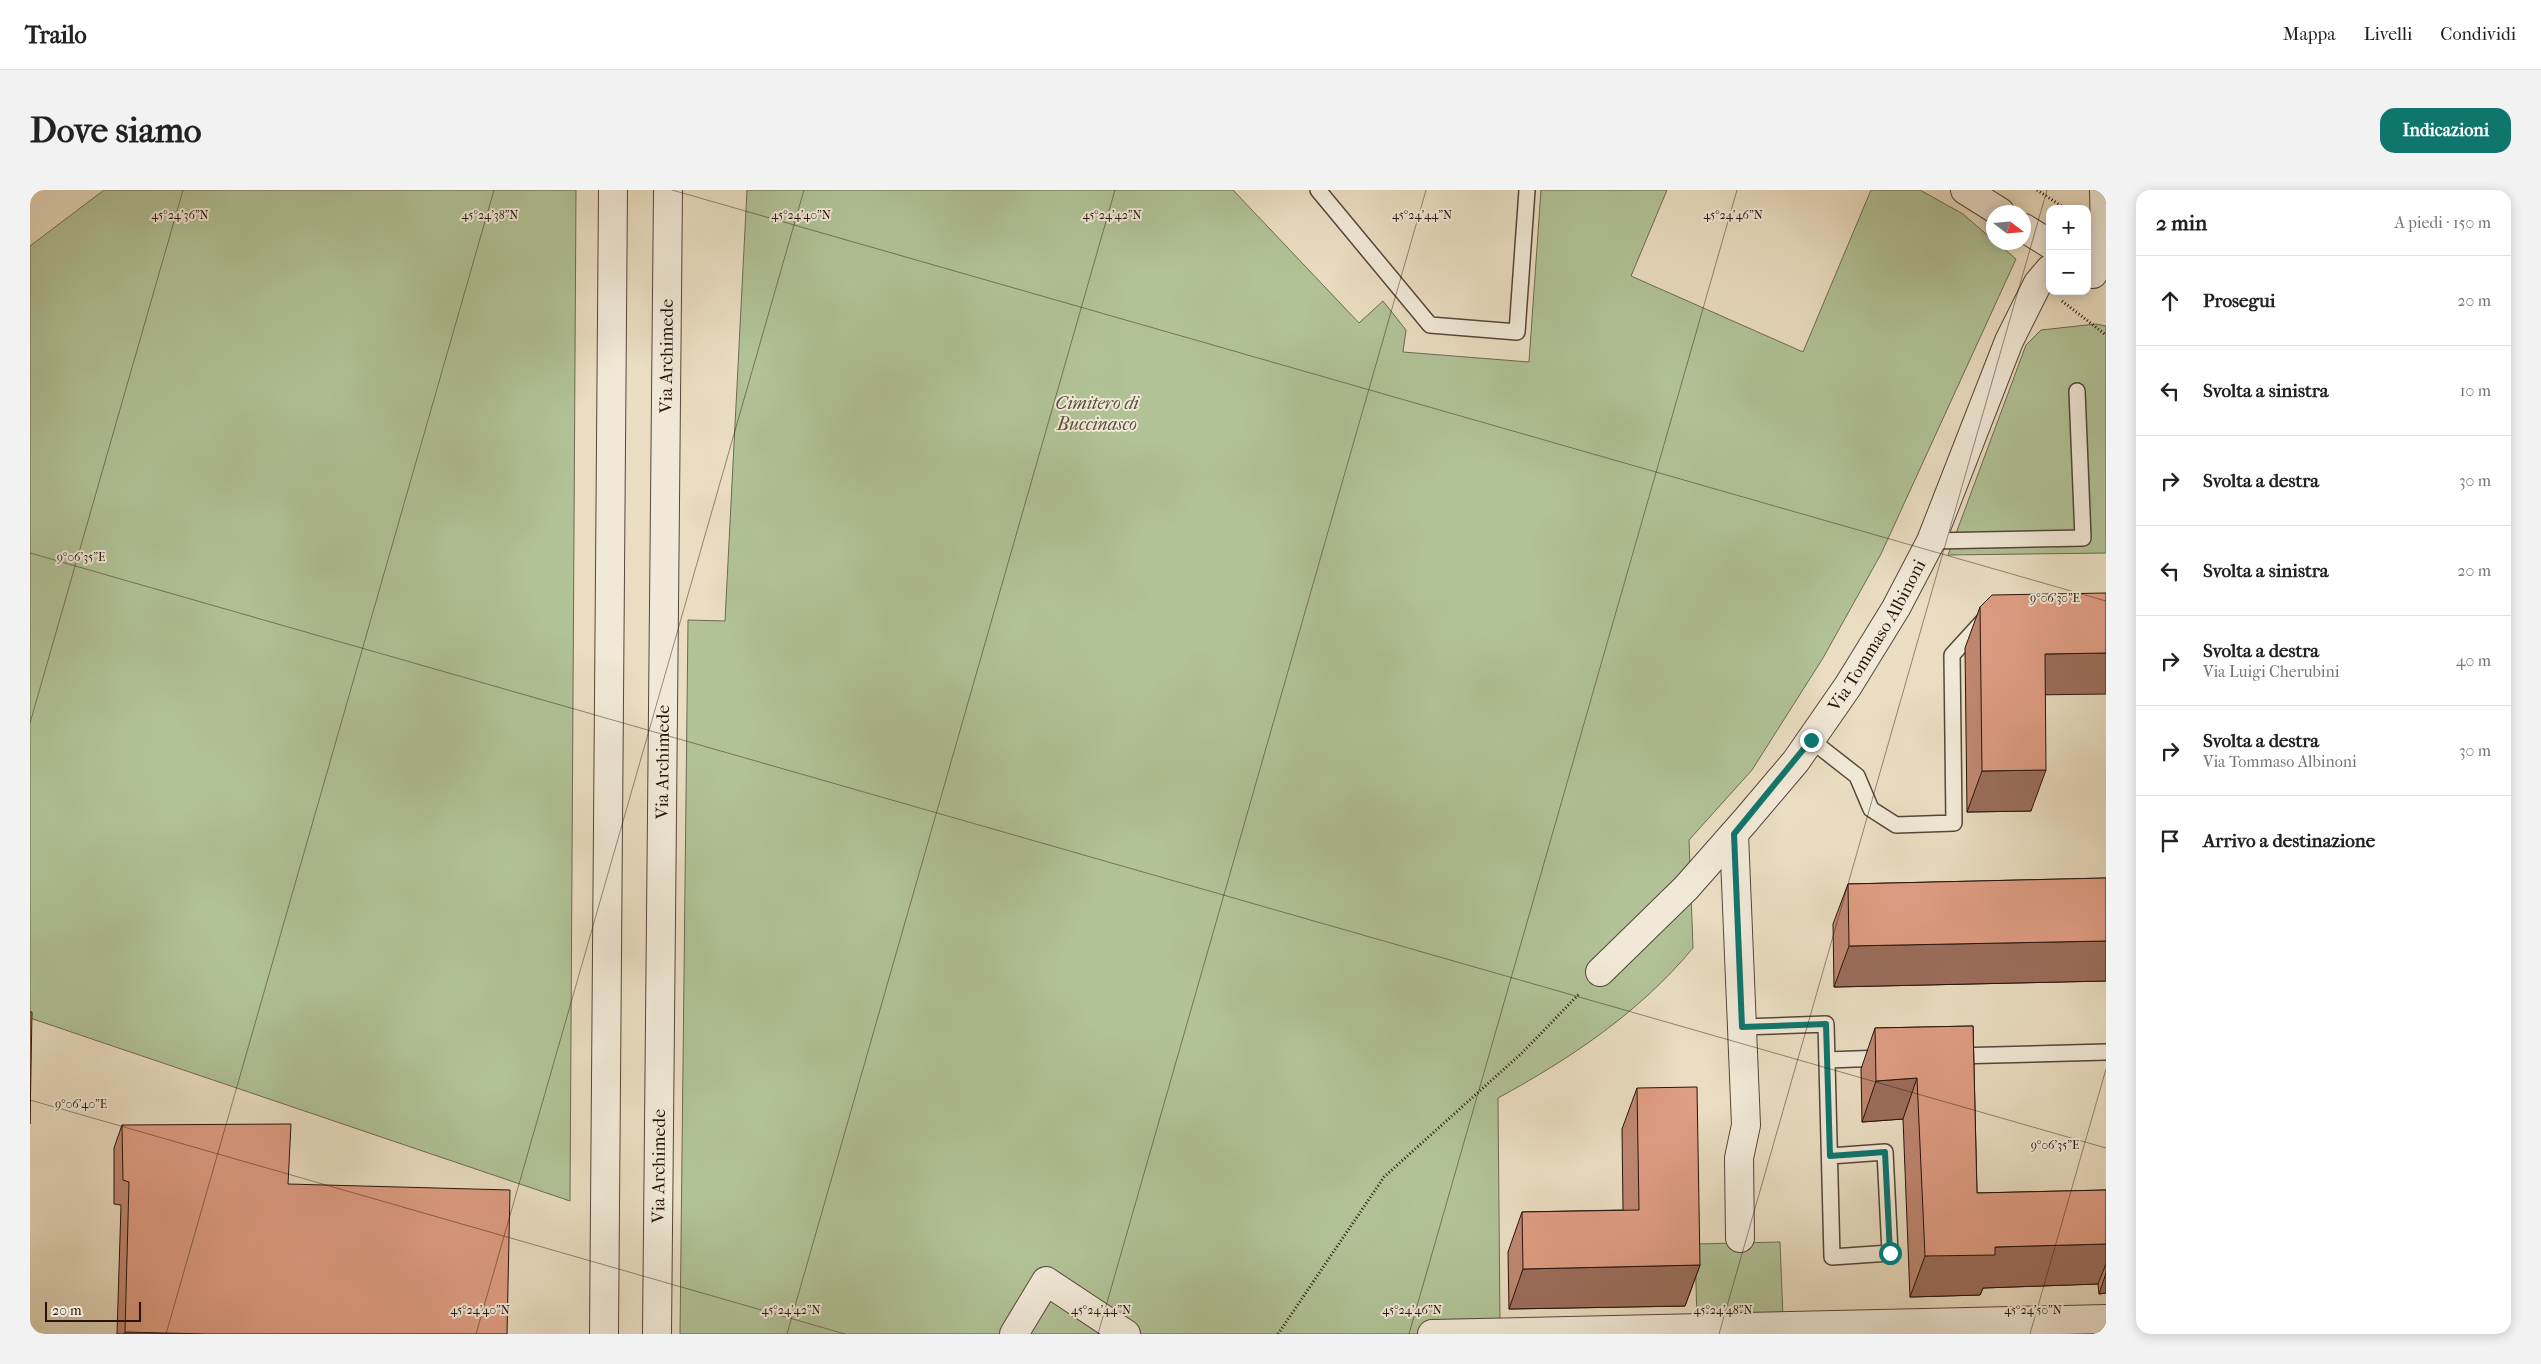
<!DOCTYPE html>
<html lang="it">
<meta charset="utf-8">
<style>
:root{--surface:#fff;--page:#f2f2f2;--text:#222;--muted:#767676;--line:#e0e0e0;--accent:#0f766e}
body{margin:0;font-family:"IM FELL French Canon",serif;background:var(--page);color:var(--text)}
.controls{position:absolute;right:15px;top:15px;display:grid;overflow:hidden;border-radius:10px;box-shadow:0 2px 12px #0003}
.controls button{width:45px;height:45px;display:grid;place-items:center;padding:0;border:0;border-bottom:1px solid var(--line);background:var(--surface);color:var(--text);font:25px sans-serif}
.compass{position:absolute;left:1956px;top:15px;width:45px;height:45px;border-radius:50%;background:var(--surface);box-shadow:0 2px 12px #0003;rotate:106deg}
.scale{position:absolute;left:15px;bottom:12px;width:96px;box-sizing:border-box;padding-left:5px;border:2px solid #26140c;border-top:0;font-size:14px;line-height:18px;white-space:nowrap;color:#26140c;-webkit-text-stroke:4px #f1e9d7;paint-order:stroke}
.stop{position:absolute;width:15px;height:15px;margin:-11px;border:4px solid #0f766e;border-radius:50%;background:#fff}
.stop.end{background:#0f766e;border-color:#fff;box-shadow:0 1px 5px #0008}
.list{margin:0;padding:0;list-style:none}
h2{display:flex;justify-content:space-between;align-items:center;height:65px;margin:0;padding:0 20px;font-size:21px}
h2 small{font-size:16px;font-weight:400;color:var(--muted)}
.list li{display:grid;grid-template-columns:32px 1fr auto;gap:15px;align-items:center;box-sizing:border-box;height:90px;padding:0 20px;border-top:1px solid var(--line)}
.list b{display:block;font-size:19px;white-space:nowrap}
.list p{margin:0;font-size:16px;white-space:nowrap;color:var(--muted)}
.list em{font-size:16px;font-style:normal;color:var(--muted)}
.icon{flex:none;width:28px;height:28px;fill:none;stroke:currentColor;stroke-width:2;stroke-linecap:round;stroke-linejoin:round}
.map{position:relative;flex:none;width:2076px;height:1144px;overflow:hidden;border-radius:15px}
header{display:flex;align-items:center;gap:30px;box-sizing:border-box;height:70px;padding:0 25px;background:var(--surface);border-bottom:1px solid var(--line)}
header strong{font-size:24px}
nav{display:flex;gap:28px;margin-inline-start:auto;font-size:18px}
.intro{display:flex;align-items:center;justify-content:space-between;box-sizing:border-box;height:120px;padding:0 30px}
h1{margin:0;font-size:35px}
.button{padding:12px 22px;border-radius:15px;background:var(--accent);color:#fff;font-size:18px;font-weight:700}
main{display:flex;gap:30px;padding:0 30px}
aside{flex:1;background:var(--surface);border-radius:15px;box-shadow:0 2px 12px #0003}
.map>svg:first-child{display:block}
.green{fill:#b1c297;stroke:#6c6b52}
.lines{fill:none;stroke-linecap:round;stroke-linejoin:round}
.lane-casing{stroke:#574639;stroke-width:18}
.street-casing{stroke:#574639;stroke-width:30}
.path{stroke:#26140c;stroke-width:3;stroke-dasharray:1 2.5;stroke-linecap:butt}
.lane{stroke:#f1e9d7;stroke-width:15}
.street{stroke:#f1e9d7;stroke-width:28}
.wall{fill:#c08771;stroke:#26140c}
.shaded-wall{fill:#9c6e5c;stroke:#26140c}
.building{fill:#df9d83;stroke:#26140c}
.route{stroke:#0f766e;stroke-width:6}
.ticks{fill:none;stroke:#26140c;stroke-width:1;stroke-opacity:0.45}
.labels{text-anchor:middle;stroke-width:4;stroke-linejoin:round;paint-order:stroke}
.street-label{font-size:18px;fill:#26140c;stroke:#f1e9d7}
.park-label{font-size:18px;font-style:italic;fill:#57513d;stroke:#f1e9d7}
.ticks-label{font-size:12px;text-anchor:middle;fill:#26140c;stroke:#f1e9d7;stroke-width:4;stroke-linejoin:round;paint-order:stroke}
</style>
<header>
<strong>Trailo</strong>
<nav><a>Mappa</a><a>Livelli</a><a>Condividi</a></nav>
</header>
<div class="intro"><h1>Dove siamo</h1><a class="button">Indicazioni</a></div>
<main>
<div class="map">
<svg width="2076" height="1144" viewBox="0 0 2076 1144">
<rect width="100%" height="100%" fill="#eaddc1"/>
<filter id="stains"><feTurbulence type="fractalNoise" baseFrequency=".004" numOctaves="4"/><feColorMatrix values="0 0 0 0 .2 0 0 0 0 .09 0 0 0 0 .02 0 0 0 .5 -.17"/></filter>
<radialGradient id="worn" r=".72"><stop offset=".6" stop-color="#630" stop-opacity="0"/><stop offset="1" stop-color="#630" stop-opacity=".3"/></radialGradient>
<g class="green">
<polygon points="74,0 546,0 540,1011 0,828 0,56"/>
<path d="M717 0H1203L1329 133 1353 111 1376 140 1373 162 1499 172 1511 0H1637L1601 86 1773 162 1841 0H1890L1933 24 1963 50 1964 52 1967 53 1986 69 1851 364 1793 468 1722 580 1659 650 1663 758C1610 822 1540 869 1468 908L1470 1135 1667 1132 1665 1054 1750 1052 1753 1128 2076 1120V1144H650L658 430 695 431Z"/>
<polygon points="2066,134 2076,136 2076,363 1918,365 1996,155 2011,140"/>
</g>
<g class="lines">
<g class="lane-casing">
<g id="lane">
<polyline points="1288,0 1400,135 1487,142 1497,0"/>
<polyline points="1901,351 2053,348 2047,201"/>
<polyline points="1781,550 1827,586 1841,619 1866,635 1924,633 1922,465 1953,431"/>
<polyline points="1712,837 1796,834 1802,1067 1860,1063 1855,962 1800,966"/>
<polyline points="1924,866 2076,862"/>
<polyline points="1797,870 1853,868"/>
</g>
</g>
<g class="street-casing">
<g id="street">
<polyline points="1935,0 1970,22"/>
<polyline points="1994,38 2020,54"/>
<polyline points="2063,84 2075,43 2074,0"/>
<polyline points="1704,644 1716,935 1709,968 1710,1048"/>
<path id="s1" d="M1570 782 1656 698 1716 630 1766 571 1818 496 1866 418 1901 351 1979 151 2008 93 2020 79"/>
<polyline points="574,1144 583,0"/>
<path id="s2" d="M627 1144 638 0"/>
<polyline points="984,1144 1016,1091 1096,1144"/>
<polyline points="1402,1144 2076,1129"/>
</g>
</g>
<g class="path">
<polyline points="2007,0 2036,19"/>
<polyline points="2032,111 2076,145"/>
<polyline points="1248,1144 1354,987 1493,862 1550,803"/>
</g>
<use href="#lane" class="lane"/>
<use href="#street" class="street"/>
</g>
<g class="wall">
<polygon points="1950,417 2015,505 2001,621 1937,622 1935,458"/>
<polygon points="2076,688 2076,791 1804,797 1803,734 1818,694"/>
<polygon points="1943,836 1947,1003 2076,1000 2076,1103 2069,1104 2068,1094 1953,1098 1950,1105 1880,1107 1873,929 1832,932 1831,879 1845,838"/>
<polygon points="1607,898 1670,1075 1655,1116 1479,1119 1478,1062 1492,1022 1593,1020 1592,939"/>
<polygon points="92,935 258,994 477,1144 87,1144 91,1015 84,1014 84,958"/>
</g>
<g class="shaded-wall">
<polygon points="2076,463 2076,504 2000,505 2015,464"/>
<polygon points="2016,580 2001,621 1937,622 1952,581"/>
<polygon points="2076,751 2076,791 1804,797 1819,756"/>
<polygon points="1887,888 1873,929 1832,932 1846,891"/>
<polygon points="2076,1054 2076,1074 2068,1094 1953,1098 1950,1105 1880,1107 1895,1066 1965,1057"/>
<polygon points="1670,1075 1655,1116 1479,1119 1493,1079"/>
<polygon points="2076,1083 2076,1103 2069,1104"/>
<polygon points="95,1142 177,1144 94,1144"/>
</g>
<g class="building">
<polygon points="2076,403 2076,463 2015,464 2016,580 1952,581 1950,417 1962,405"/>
<polygon points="2076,688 2076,751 1819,756 1818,694"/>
<polygon points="0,822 2,822 0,934"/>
<polygon points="1943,836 1947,1003 2076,1000 2076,1054 1965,1057 1965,1065 1895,1066 1887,888 1846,891 1845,838"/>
<polygon points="1667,897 1670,1075 1493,1079 1492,1022 1609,1020 1607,898"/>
<polygon points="261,934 258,994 480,1000 477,1144 177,1144 95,1142 99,992 93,990 92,935"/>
</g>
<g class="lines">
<polyline class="route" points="1781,550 1704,644 1712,837 1796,834 1800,966 1855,962 1860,1063"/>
</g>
<path class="ticks" d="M642 0 2076 411M0 363 2076 958M0 533 153 0M0 910 815 1144M136 1144 464 0M446 1144 774 0M757 1144 1085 0M1068 1144 1396 0M1379 1144 1707 0M1689 1144 2017 0M2000 1144 2076 879"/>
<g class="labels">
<g class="street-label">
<text dy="6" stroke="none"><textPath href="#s2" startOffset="978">Via Archimede</textPath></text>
<text dy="6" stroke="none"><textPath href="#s1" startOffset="438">Via Tommaso Albinoni</textPath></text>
<text dy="6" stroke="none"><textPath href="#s2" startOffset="572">Via Archimede</textPath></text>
<text dy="6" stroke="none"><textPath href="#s2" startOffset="168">Via Archimede</textPath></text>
</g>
<g class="park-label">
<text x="1067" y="219">Cimitero di<tspan x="1067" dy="21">Buccinasco</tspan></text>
</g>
</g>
<g class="ticks-label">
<text x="150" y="29">45°24'36"N</text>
<text x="460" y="29">45°24'38"N</text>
<text x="771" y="29">45°24'40"N</text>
<text x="1082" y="29">45°24'42"N</text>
<text x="1392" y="29">45°24'44"N</text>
<text x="1703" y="29">45°24'46"N</text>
<text x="51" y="371">9°06'35"E</text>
<text x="2025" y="412">9°06'30"E</text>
<text x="51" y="918">9°06'40"E</text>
<text x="2025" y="959">9°06'35"E</text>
<text x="450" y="1124">45°24'40"N</text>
<text x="761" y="1124">45°24'42"N</text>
<text x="1071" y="1124">45°24'44"N</text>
<text x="1382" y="1124">45°24'46"N</text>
<text x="1693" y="1124">45°24'48"N</text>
<text x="2003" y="1124">45°24'50"N</text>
</g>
<rect width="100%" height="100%" filter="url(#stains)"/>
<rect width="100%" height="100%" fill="url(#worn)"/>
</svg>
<div class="controls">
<button>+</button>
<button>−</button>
</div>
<svg class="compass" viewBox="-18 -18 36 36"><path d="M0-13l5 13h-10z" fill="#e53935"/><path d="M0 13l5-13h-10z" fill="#767676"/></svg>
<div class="scale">20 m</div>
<div class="stop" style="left:1860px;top:1063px"></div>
<div class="stop end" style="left:1781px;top:550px"></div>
</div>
<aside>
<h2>2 min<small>A piedi · 150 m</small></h2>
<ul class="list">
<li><svg class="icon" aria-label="ahead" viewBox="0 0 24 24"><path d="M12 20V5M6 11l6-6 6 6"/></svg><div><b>Prosegui</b></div><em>20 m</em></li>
<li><svg class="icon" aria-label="left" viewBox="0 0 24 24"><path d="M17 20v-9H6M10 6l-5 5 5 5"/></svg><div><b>Svolta a sinistra</b></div><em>10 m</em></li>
<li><svg class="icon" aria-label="right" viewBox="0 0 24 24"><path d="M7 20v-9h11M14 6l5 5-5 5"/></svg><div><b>Svolta a destra</b></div><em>30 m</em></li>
<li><svg class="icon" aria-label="left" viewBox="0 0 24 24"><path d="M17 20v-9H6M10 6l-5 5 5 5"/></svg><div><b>Svolta a sinistra</b></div><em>20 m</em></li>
<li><svg class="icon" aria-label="right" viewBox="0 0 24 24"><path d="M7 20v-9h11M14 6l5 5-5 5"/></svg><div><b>Svolta a destra</b><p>Via Luigi Cherubini</p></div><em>40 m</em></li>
<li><svg class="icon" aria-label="right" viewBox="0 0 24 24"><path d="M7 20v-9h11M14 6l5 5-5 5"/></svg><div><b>Svolta a destra</b><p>Via Tommaso Albinoni</p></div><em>30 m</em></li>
<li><svg class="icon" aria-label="arrive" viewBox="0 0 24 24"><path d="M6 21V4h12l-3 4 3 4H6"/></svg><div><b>Arrivo a destinazione</b></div></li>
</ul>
</aside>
</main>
